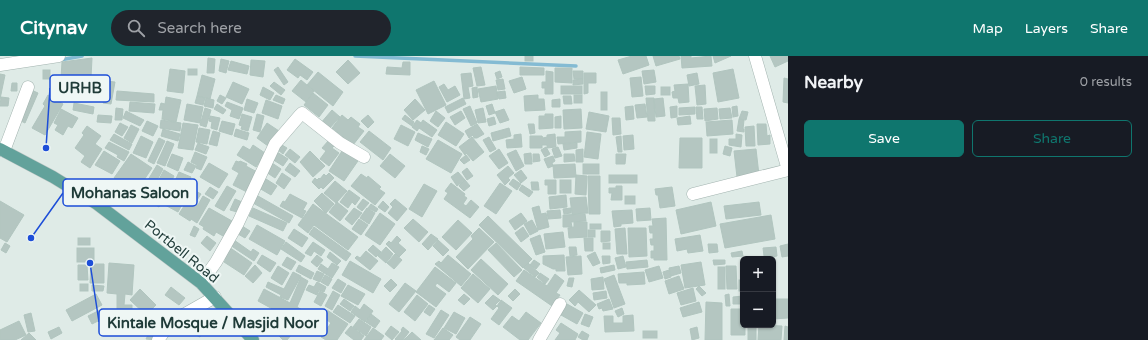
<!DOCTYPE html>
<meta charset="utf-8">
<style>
:root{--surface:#171b24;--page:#20242c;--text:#f1f3f6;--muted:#9ea1a6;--line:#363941;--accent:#0f766e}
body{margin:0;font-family:"Varela Round",sans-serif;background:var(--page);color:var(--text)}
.controls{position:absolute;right:12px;bottom:12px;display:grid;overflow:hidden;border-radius:6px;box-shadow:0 1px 3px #0004}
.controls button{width:36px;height:36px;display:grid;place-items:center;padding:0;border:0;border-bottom:1px solid var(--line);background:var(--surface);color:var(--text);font:20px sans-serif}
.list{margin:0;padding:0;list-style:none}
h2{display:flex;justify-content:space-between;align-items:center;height:52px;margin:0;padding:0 16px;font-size:17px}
h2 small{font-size:13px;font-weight:400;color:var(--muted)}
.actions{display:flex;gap:8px;padding:12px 16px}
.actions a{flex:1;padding:9px 0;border:1px solid var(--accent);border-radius:6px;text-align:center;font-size:14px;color:var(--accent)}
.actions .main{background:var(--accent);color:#fff}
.icon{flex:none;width:22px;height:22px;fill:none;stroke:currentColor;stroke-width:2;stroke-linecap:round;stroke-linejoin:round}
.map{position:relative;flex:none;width:788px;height:284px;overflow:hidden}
header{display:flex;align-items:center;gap:24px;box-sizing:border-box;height:56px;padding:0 20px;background:var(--accent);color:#fff}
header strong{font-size:19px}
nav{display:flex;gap:22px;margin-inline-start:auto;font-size:14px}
.search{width:280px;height:36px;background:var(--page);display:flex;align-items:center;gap:10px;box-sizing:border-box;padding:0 14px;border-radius:22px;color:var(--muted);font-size:15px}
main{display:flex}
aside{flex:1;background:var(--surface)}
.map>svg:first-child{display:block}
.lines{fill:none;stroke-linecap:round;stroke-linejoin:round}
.stream{stroke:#84bbd3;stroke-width:3.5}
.building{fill:#b4c6c1;stroke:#b1c5bf}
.minor-casing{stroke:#a2b3af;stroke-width:13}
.major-casing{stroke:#c0c8c7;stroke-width:13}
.minor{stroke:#fff;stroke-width:12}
.major{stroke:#62a29b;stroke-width:12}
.labels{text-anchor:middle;stroke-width:4;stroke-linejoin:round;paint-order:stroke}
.street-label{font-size:14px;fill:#1f3b38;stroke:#eff7f5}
.leader{fill:none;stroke:#1d4ed8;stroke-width:1.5}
.callout-dot{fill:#1d4ed8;stroke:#eff7f5;stroke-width:1.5}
.callout{fill:#eff7f5;stroke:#1d4ed8;stroke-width:1.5}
.callout-label{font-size:15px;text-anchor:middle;font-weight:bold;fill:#1f3b38}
</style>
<header>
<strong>Citynav</strong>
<div class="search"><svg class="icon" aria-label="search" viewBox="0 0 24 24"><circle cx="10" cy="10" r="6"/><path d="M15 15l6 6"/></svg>Search here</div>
<nav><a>Map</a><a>Layers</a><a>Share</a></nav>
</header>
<main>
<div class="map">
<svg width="788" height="284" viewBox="0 0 788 284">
<rect width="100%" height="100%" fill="#dfebe7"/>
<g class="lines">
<g class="stream">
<polyline points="355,0 576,10"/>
<polyline points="60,4 82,0"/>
</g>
</g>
<g class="building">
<rect x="525" y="0" width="8" height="5"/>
<polygon points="632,0 646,0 649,9 623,18 618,4"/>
<polygon points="653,0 679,0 680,3 656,10"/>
<polygon points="681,0 691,0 691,2 711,0 712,10 682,12"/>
<polygon points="713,0 731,0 715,7"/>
<polygon points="770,0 788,0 788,5 775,11"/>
<polygon points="92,2 90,41 60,39 62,6"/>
<polygon points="208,2 215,3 214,17 207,17"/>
<polygon points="221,3 229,5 226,17 219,15"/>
<polygon points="295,3 313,16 307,24 300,19 298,22 287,14"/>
<polygon points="251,4 265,5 263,21 250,19"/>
<polygon points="348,4 360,17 348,28 336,16"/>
<polygon points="231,5 249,10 247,18 228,14"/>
<polygon points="403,6 410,6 410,19 386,18 387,11 402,12"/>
<polygon points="278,11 288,26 284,29 274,14"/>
<polygon points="481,11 485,29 477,30 473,12"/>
<polygon points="520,11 544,12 544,19 520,19"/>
<polygon points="555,12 572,12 572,27 555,26"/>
<polygon points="170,13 185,15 183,37 167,35"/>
<rect x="188" y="13" width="9" height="6"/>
<polygon points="733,13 739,42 718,46 713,17"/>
<rect x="43" y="14" width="7" height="9"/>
<polygon points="654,14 656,26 644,28 642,15"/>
<polygon points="500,15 502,21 497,23 495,17"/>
<polygon points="546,15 553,16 553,38 545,38 545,32 542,32 542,26 546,26"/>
<polygon points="573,15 583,15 583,23 574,23"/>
<polygon points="318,16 343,36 333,50 307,29"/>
<polygon points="471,17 473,30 468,31 470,42 464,43 461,18"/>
<polygon points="584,17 596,17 596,27 588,27 588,37 584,38"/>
<polygon points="697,17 699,28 689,30 687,19"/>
<polygon points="0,18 5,19 0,43"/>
<polygon points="202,19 215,23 210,43 197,40"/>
<polygon points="522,21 526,33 514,37 509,25"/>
<polygon points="641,21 643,40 632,41 630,22"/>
<polygon points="784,22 788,23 788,47 783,46"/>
<polygon points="503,23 505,33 498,34 496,24"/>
<polygon points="583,23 583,28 573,29 573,24"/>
<polygon points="301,24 314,35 306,46 292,35"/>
<polygon points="106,25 115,26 111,48 103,47"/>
<polygon points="434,25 446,49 428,58 416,34"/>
<polygon points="233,26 249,33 242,48 226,41"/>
<polygon points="274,26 285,34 281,39 270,30"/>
<polygon points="12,27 17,27 17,35 11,35"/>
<polygon points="444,28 448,34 455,30 460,39 447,46 439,31"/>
<polygon points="688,28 689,46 679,47 678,42 673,42 672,36 675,35 674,29"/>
<polygon points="705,29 706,48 697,49 695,30"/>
<polygon points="496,30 498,43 481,46 478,33"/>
<rect x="561" y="30" width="21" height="8"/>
<polygon points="645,30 655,30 655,38 646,39"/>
<polygon points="263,31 274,37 270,44 260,39"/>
<polygon points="477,31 478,41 473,42 472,32"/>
<rect x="661" y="31" width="9" height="8"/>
<polygon points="29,33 38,37 25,67 17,63"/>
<polygon points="117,35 154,38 154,46 116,44"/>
<polygon points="505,35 506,42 499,43 497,36"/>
<rect x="601" y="36" width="6" height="18"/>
<polygon points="313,37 328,49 319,61 304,49"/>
<polygon points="48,39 63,48 45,79 32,72 45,50 43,48"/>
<polygon points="220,39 226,42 222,48 217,45"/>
<polygon points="276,39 285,43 283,48 273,44"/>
<polygon points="538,39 538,43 544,43 545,54 525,55 524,40"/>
<rect x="574" y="39" width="8" height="8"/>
<polygon points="197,40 205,42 203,49 195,47"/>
<polygon points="563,40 571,40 572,48 564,48"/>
<polygon points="1,41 9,42 8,50 0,50"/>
<polygon points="166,41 181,44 176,66 162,63 163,54 159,54 161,47 165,48"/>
<polygon points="206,42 214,44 213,52 204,50"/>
<polygon points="463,42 466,48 448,57 445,51"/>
<polygon points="646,42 654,42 655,65 648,65"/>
<polygon points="663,42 665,60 656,61 654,43"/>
<polygon points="247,43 258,47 254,57 244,54"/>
<polygon points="415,43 425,54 413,64 404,54"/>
<polygon points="560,43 560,51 552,51 552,44"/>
<polygon points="266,44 282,50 278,63 262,57"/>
<polygon points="130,46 155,48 154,57 129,55"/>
<polygon points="227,46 243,52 239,63 230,60 232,54 225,50"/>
<polygon points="74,47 94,51 93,58 73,54"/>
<polygon points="187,48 203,51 200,67 184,64"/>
<polygon points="217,48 226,54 223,58 214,53"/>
<polygon points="492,48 495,57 489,59 486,50"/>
<polygon points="645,48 647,61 637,62 635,49"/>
<polygon points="470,50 477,67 471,70 463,53"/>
<polygon points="633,50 634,63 626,64 625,51"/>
<polygon points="677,50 677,61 671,62 670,51"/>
<polygon points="737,50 738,60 733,61 732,51"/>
<polygon points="695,51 695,58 679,59 679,52"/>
<polygon points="696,51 702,51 703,63 697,63"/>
<polygon points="116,52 123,53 122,64 115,64"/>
<polygon points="205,52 211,54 206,71 200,69"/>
<polygon points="483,52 486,66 478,67 475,54"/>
<polygon points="717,52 718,63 705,65 704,53"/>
<polygon points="730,52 732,62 720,63 719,53"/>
<polygon points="61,53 78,62 72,72 68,70 63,79 55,74 58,69 54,67"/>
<polygon points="504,53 509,64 500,67 495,56"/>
<polygon points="581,53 582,72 564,73 563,54"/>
<polygon points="332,54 340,61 327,75 320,68"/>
<polygon points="126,55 144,64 140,70 123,62"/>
<polygon points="436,55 445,62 438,71 430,65"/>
<polygon points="461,55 465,62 455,69 450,61"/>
<polygon points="742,55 748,56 746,64 739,63"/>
<polygon points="589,56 609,60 606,76 586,73"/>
<polygon points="242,58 252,61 248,75 241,73 242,70 239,69"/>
<polygon points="257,58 264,60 260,76 253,74"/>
<polygon points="545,58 553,58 553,72 539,73 539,60 545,60"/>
<polygon points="98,59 112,60 111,67 97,66"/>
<polygon points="342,59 348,64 351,61 360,68 358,71 364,75 353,89 332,72"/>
<polygon points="368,59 374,66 368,72 361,65"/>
<polygon points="405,59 414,66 412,70 402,63"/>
<polygon points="210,60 220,62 217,74 211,72 212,66 209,65"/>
<polygon points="561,60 561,72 555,72 555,61"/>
<polygon points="690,60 691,68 678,69 677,62"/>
<polygon points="494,61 496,68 489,70 487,63"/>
<polygon points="612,62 620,62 621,78 613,79"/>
<polygon points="739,63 744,64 743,73 744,73 744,76 737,75"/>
<polygon points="161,64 181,67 180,75 160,72"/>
<polygon points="417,64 421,67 423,64 437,74 432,81 419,72 417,75 412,71"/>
<polygon points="732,64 733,78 707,80 706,66"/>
<polygon points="147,65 158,70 153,80 142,75"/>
<polygon points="222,65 235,68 232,79 219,75"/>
<polygon points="446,66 464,78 456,90 438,79"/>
<polygon points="120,67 128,71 122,80 115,76"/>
<polygon points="183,67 198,69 193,94 178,92"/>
<polygon points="267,67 279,75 268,90 257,82"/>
<polygon points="477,68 484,78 477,82 474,82 473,79 469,82 465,75"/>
<polygon points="528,68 534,68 535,77 530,78"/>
<polygon points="757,68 766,68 767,80 770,79 770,88 758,89"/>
<polygon points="131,69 139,73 132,87 124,82"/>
<polygon points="401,69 415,76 408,90 394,83"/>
<polygon points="87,70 101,80 95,88 102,93 90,112 81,106 85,100 75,92 84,79 82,77"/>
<polygon points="754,70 755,90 746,90 745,71"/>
<polygon points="199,72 210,74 207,88 196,86"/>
<polygon points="509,72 511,80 493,85 491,77"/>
<polygon points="163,73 180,78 178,85 161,80"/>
<polygon points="236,73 249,77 247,84 234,80"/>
<polygon points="213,75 220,77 217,90 209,88"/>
<polygon points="369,75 391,92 383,104 360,86"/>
<polygon points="581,75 581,86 558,88 557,81 565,81 565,76"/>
<polygon points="587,76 601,78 598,103 584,101"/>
<polygon points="418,77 432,83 428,91 415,84"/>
<polygon points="114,78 132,88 129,94 110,84"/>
<polygon points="521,78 522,91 507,92 506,84 514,83 514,79"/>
<polygon points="555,78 556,91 547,92 547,89 542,89 542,92 530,92 530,80 542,80 543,82 547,81 547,79"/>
<polygon points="736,78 742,79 741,91 729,89 729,83 736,83"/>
<polygon points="633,79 634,93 624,94 623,80"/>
<polygon points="141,80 153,86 146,102 133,97"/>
<polygon points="621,80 622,96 618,96 616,81"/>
<polygon points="472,81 484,96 473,105 466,97 465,99 459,91"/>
<polygon points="489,81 496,93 490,96 483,84"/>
<polygon points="159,82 165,85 154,108 148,105"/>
<polygon points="680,82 702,82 702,112 679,112"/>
<rect x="710" y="83" width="7" height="14"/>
<polygon points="329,84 335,89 332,92 339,97 329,110 320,103 326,95 322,92"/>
<polygon points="438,84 462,98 451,117 426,103"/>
<polygon points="167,85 174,88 165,110 157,107"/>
<polygon points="109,86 129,96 124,105 117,101 118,99 105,92"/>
<polygon points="198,87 209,91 206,98 195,94"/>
<polygon points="577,87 577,92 564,94 563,88"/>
<polygon points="253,89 265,97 256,111 237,99 243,90 250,94"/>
<polygon points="282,89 287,92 283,98 278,94"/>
<polygon points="422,90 429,93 426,99 420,96"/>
<polygon points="725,90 732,92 730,100 723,98"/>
<polygon points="546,91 550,98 545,101 541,94"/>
<polygon points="558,91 562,100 555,102 552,93"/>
<polygon points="344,92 360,102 344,125 329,115"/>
<polygon points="290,93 300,101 295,107 285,99"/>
<polygon points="499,93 508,107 499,113 489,100"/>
<polygon points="583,93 583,106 576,106 576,94"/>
<polygon points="756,93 759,119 737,121 734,95"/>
<polygon points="516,94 524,110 516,115 507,98"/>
<polygon points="104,95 120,105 112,118 95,109"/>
<polygon points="310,95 325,110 313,121 300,106"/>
<polygon points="195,96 207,101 201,114 196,112 197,109 191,106"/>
<polygon points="277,96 288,103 283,110 272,103"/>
<polygon points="531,97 532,108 525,108 524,98"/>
<polygon points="131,98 152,112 136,136 114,122"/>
<polygon points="172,98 183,102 178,115 167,110"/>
<polygon points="390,98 405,110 395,122 380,110"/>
<polygon points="533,98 539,98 540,105 533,106"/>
<polygon points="564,98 574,98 575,105 564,106"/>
<polygon points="616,98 626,98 625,108 616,108"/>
<polygon points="466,99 470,104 464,108 460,104"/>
<polygon points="553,100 555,105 552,107 553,110 548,112 544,103"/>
<polygon points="236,105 239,106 240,105 247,108 246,110 259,117 249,137 233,129 239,117 232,113"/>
<polygon points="188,106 196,110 192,117 184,114"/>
<polygon points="209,107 228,118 219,132 200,121"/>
<polygon points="272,107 281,113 275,122 266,116"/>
<polygon points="290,107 300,115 295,121 285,114"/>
<polygon points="575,108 576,121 554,122 553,109"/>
<rect x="583" y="108" width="16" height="10"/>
<polygon points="157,109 163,113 155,128 168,136 159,151 139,139"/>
<polygon points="508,110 514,117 508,122 510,124 505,129 497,119"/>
<polygon points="467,112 473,120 467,124 462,116"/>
<polygon points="164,114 174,120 168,132 157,127"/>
<polygon points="521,114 527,122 521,127 514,119"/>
<polygon points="179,116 191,121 187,130 175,125"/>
<polygon points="458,116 465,124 457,130 451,121"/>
<polygon points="282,117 291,123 284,133 276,127"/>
<polygon points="329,117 334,122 323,133 321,131 319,133 312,126 315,122 317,124 319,122 320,123 324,118 326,120"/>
<polygon points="361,118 367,122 368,120 381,131 379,133 385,137 375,149 351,130"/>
<polygon points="576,119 587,120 586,139 575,138"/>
<rect x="609" y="119" width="28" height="8"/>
<polygon points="588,120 600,120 600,158 589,158"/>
<polygon points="266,123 277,130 271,139 259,132"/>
<polygon points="513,123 521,128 517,134 509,128"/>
<polygon points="465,124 470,130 464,135 459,130"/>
<polygon points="545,124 556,124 556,138 548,138 548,129 545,129"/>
<rect x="560" y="124" width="11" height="13"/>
<polygon points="335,125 347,135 336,147 324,137"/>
<polygon points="531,126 538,126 539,134 532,134"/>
<polygon points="451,127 465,138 464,140 467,142 463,148 466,150 471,144 479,151 470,162 444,143 448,137 445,135"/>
<polygon points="500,127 512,135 496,158 484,150"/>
<polygon points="424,128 437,135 422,161 409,153"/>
<polygon points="522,129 533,136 529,141 519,134"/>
<polygon points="175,130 188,137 178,156 165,149"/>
<polygon points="227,130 236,135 224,155 215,150"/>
<polygon points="616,130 622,130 622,144 611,144 612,137 609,137 609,132 616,132"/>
<polygon points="210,131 218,136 213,143 205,138"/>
<polygon points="672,131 675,150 660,152 658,139 656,139 655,133"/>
<polygon points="194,134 201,138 195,147 198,149 203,140 210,144 197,167 191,163 190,165 179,158"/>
<polygon points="349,134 360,142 355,149 352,146 348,152 340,146"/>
<polygon points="322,137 334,148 326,157 314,145"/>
<polygon points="290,138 307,147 303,154 306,155 302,162 280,150 283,145 285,146"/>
<polygon points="566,139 567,151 550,153 549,141"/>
<polygon points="258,140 293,160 289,167 253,147"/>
<rect x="625" y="140" width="10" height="8"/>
<polygon points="586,141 588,157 572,158 570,142"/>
<polygon points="235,143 242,146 237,156 230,154"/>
<polygon points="363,143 369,147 362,155 357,151"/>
<polygon points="395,143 407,153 397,165 388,157 393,151 390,148"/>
<polygon points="0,145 24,159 7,186 0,182"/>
<polygon points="383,145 389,151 385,156 378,151"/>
<polygon points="337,146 348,155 340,165 329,156"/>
<polygon points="711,146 716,170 681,178 676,154"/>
<polygon points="759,146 761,159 726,163 724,150"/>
<polygon points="313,148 358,181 348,194 314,169 308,177 298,169"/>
<polygon points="371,148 378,153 376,156 368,152"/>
<polygon points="539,150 541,158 546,157 549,171 538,174 532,152"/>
<polygon points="209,152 232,165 223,180 216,176 214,180 203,173 204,171 199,168"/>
<polygon points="253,152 287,167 283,175 249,160"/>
<polygon points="354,152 362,157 352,169 345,163"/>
<polygon points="367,152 375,157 369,168 360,162"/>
<polygon points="571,152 571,157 564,158 563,153"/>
<polygon points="650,152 651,164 637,165 636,153"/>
<polygon points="560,154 561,162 548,163 547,155"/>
<polygon points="632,154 633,167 621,168 621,170 614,171 612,155"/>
<polygon points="380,157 395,168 380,189 365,179"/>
<polygon points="521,157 527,165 515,174 509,165"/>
<polygon points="585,158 586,165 571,166 572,171 563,171 563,159"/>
<polygon points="771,159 775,183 725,192 720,168"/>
<polygon points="488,160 532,203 523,212 479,169"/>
<polygon points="666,162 667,204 654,204 654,202 651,202 651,195 654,195 654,189 651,189 650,183 653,183 653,177 650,177 649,170 653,170 652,163"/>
<polygon points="359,163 368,169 361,179 352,173"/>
<polygon points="413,163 428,176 419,186 404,172"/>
<polygon points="458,164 472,177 456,194 442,181"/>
<polygon points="532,164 538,175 530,179 524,168"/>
<polygon points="574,166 587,166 587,181 569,182 568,172 574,171"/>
<rect x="590" y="168" width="11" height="5"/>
<polygon points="257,169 285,185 277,199 249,183"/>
<polygon points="194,170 199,173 195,181 190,179"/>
<polygon points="242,170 250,175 245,182 238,178"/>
<polygon points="314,171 351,198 346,205 309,178"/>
<polygon points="523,171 529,180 521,186 515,177"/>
<polygon points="479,172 494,186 468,213 456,201 473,183 471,180"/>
<polygon points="625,172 627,198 617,198 615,173"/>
<polygon points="628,172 646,172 647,200 629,201"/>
<polygon points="294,173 308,182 302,191 288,182"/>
<rect x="588" y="174" width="7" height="7"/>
<polygon points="601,175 610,175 610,185 601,186"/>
<polygon points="563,176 565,191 546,193 544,178"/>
<polygon points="431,178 438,183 428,194 422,188"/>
<polygon points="540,179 545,196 536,199 530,183"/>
<polygon points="700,179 703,195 688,197 687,193 677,195 675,183"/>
<polygon points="207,180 216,187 210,195 201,187"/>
<polygon points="397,180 401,184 398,187 406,194 399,201 386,188 389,185 391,187"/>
<rect x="78" y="182" width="12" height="7"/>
<polygon points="584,182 593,182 593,195 585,195"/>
<polygon points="234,184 251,196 253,193 259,197 254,205 230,189"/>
<polygon points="438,184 449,194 443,200 433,190"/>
<polygon points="286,186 305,200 301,206 281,193"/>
<polygon points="313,186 325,194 321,200 314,195 311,200 305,197"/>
<polygon points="5,187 10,190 6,197 1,194"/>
<polygon points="496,187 522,214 514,221 488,194"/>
<rect x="603" y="187" width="7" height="6"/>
<polygon points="708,188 717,188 718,196 709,197"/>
<polygon points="788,188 788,200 782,201 780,190"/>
<polygon points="373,189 381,196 376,201 368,194"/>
<polygon points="229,191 252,207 244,219 224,206 226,203 222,201"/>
<polygon points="386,191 393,198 386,207 378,200"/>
<polygon points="569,191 576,191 577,199 570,200"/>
<polygon points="776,191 777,200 768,202 768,200 764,200 763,192"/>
<rect x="77" y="192" width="17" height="14"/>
<polygon points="366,195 378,205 370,214 355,202 357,200 360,202"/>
<polygon points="742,195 743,200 732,201 731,197"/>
<polygon points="330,196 341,205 337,209 327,201"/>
<polygon points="595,196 600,207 593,210 587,200"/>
<polygon points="395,198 402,204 394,213 387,207"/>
<polygon points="262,199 276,207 270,216 257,207"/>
<polygon points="317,199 323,204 317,211 311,206"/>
<polygon points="448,199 471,218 461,230 435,208 439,205 441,207"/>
<polygon points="564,199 565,215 556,215 556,213 553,213 543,208 543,200"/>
<polygon points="581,200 582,218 568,219 566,201"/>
<polygon points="602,200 610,200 610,207 603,208"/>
<polygon points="623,200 626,211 618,213 615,202"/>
<polygon points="287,201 296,206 291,214 282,209"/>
<polygon points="481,203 508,228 498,239 471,214"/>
<polygon points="534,204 540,208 536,213 530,209"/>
<polygon points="647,204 648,211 627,213 626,206"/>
<polygon points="713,204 725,204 725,208 714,209"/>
<polygon points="350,205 381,223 373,237 342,219"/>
<polygon points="701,206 705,229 685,232 681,209"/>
<polygon points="109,207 134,209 132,239 125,238 124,249 132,249 132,276 124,276 124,262 117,262 117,238 107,237"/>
<polygon points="332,207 339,211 332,222 318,213 321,208 328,213"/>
<polygon points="528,207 539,217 535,221 524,212"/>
<polygon points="91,208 104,208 104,227 90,227"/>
<polygon points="78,209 87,209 88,224 78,224"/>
<polygon points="255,209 262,217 253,227 245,220"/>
<polygon points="299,209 314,217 311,223 296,215"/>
<polygon points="614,209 615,214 601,217 600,212"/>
<polygon points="278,210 289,217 282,229 271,222"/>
<polygon points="659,210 663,222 649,226 645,214"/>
<polygon points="679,210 681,217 671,220 669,212"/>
<polygon points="726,210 736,210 737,233 727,233"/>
<polygon points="435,211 456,227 449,236 437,227 435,230 446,238 436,251 416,236"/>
<rect x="718" y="211" width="7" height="22"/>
<polygon points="524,214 547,230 555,218 564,225 556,237 560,239 552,250 516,225"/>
<polygon points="669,214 671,221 665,223 663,216"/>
<polygon points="317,215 324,218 320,226 313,223"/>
<polygon points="293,216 301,220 288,244 280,241 281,239 266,231 268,226 284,233"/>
<polygon points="644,216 645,228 627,229 627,227 619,227 618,218"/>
<polygon points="540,217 549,223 545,228 537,221"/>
<polygon points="473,218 490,233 478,247 461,232"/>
<polygon points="325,219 332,223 328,230 321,226"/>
<polygon points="614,219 625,248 614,252 604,223"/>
<polygon points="679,220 684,233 669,238 665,225"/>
<polygon points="301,221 308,225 297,251 304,255 298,267 258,245 264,233 290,247"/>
<polygon points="603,221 604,233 592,234 591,223"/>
<polygon points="569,222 574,222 572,231 567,230"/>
<polygon points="338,223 346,228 341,237 332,232"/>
<polygon points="391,223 397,229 390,236 384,230"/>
<rect x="739" y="224" width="4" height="11"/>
<polygon points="317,226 326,231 324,236 319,234 317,239 306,234 309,229 314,231"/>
<polygon points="405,227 416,235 399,256 389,248"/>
<rect x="80" y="228" width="8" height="7"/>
<polygon points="92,229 104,230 103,235 92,235"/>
<polygon points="348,229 365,238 358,249 341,240"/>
<polygon points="699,230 706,237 702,240 696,233"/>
<polygon points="171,231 185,242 179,249 165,239"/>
<polygon points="693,232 696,245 681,249 677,237"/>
<polygon points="140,233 156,249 146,259 130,244"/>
<polygon points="515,233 520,238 513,245 508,240"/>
<polygon points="579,234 596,249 589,256 578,246 575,250 569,244"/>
<polygon points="320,235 327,239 321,250 314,246"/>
<polygon points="333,235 340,239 332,254 325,250"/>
<polygon points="606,235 607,242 594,244 593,237"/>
<polygon points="96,238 102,249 72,265 66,254"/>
<polygon points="464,238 470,243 464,249 458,244"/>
<polygon points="729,238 730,250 726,250 725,239"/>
<polygon points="417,239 428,248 415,265 404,256"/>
<polygon points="493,239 500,244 495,249 497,250 493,254 485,247"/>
<polygon points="743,240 743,248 733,248 733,241"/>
<polygon points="344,243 354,250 350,255 340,248"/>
<polygon points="609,243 613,253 603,255 602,252 599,253 597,248"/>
<polygon points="773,243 788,243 788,262 773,263"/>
<polygon points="501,244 512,252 499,269 491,263 499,252 497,250"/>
<polygon points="699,246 702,256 683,261 680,252"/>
<polygon points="706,246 722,247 722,284 705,284"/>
<polygon points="364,248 373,255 365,266 351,256 355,250 360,254"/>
<polygon points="567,248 583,257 577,268 561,259"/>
<polygon points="338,249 355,260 350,267 333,256"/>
<polygon points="429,249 435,253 430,260 424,256"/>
<polygon points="622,252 624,258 618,261 615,255"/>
<polygon points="102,253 106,261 92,268 88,260"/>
<polygon points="731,253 743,253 743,269 745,269 745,279 731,279"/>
<polygon points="327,254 348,268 337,284 326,284 321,281 331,267 323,261"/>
<polygon points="441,254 449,259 434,282 426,278"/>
<polygon points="454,256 465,262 456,278 444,272"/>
<polygon points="526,256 541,267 528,284 520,284 503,271 512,260 519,265"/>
<polygon points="31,257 35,275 28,276 24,259"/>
<polygon points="371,258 380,265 375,272 366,266"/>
<polygon points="585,258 593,261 589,271 581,268"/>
<polygon points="633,259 634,275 605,276 604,260 613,260 613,267 623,267 623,260"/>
<polygon points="470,261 481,268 470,284 460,284 456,281"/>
<polygon points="359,263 371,271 366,280 353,271"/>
<polygon points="142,264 162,275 156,284 146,283 149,277 146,275 144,278 138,275 138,270"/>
<polygon points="19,265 26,279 15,284 0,284 0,274"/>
<polygon points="561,267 578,278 575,284 555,284 560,277 556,274"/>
<rect x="748" y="269" width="8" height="15"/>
<polygon points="759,269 782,270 781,284 758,284"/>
<polygon points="198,270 204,273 200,281 194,278"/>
<polygon points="351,270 364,280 361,284 354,284 345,277"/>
<polygon points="391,270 399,276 392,284 385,278"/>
<polygon points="785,270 788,271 788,284 784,284"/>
<polygon points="59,271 62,277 51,283 48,276"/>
<polygon points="403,271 409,276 403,284 396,284 395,283 402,275 401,274"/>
<polygon points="697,271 699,282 692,284 690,273"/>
<polygon points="286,272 292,278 287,284 283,284 279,280"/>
<polygon points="373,272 384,280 381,284 364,284"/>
<polygon points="443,272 453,279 449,284 434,284"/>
<polygon points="582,275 589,279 587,284 583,284 578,281"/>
<rect x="643" y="275" width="14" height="7"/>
<polygon points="412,276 421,284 404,284"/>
<polygon points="29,277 36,284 21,284"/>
</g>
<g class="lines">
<g class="minor-casing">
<g id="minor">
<polyline points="755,0 788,114"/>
<polyline points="0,9 59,0"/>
<polyline points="4,95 28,31"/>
<polyline points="693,138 788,114"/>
<polyline points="201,227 216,206 238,167 275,88 300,59 302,57 340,87 364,101"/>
<polyline points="158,284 171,266 215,241"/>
<polyline points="539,284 560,248"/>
</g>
</g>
<g class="major-casing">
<polyline id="major" points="0,93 53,121 97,148 201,227 253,284"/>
</g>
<use href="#minor" class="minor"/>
<use href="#major" class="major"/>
</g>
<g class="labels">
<g class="street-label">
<text transform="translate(182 195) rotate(39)" y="5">Portbell Road</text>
</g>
</g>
<path class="leader" d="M46 92L50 32M31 182L63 137M90 207L99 266"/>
<g class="callout-dot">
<circle cx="46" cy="92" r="4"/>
<circle cx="31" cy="182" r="4"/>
<circle cx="90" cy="207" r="4"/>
</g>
<g class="callout">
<rect x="50" y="19" width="60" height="27" rx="4"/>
<rect x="63" y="123" width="134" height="27" rx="4"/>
<rect x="99" y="253" width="228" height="27" rx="4"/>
</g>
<g class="callout-label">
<text x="80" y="37">URHB</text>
<text x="130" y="142">Mohanas Saloon</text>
<text x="213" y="272">Kintale Mosque / Masjid Noor</text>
</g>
</svg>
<div class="controls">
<button>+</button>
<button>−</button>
</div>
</div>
<aside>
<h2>Nearby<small>0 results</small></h2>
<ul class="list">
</ul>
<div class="actions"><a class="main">Save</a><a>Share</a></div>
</aside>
</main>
